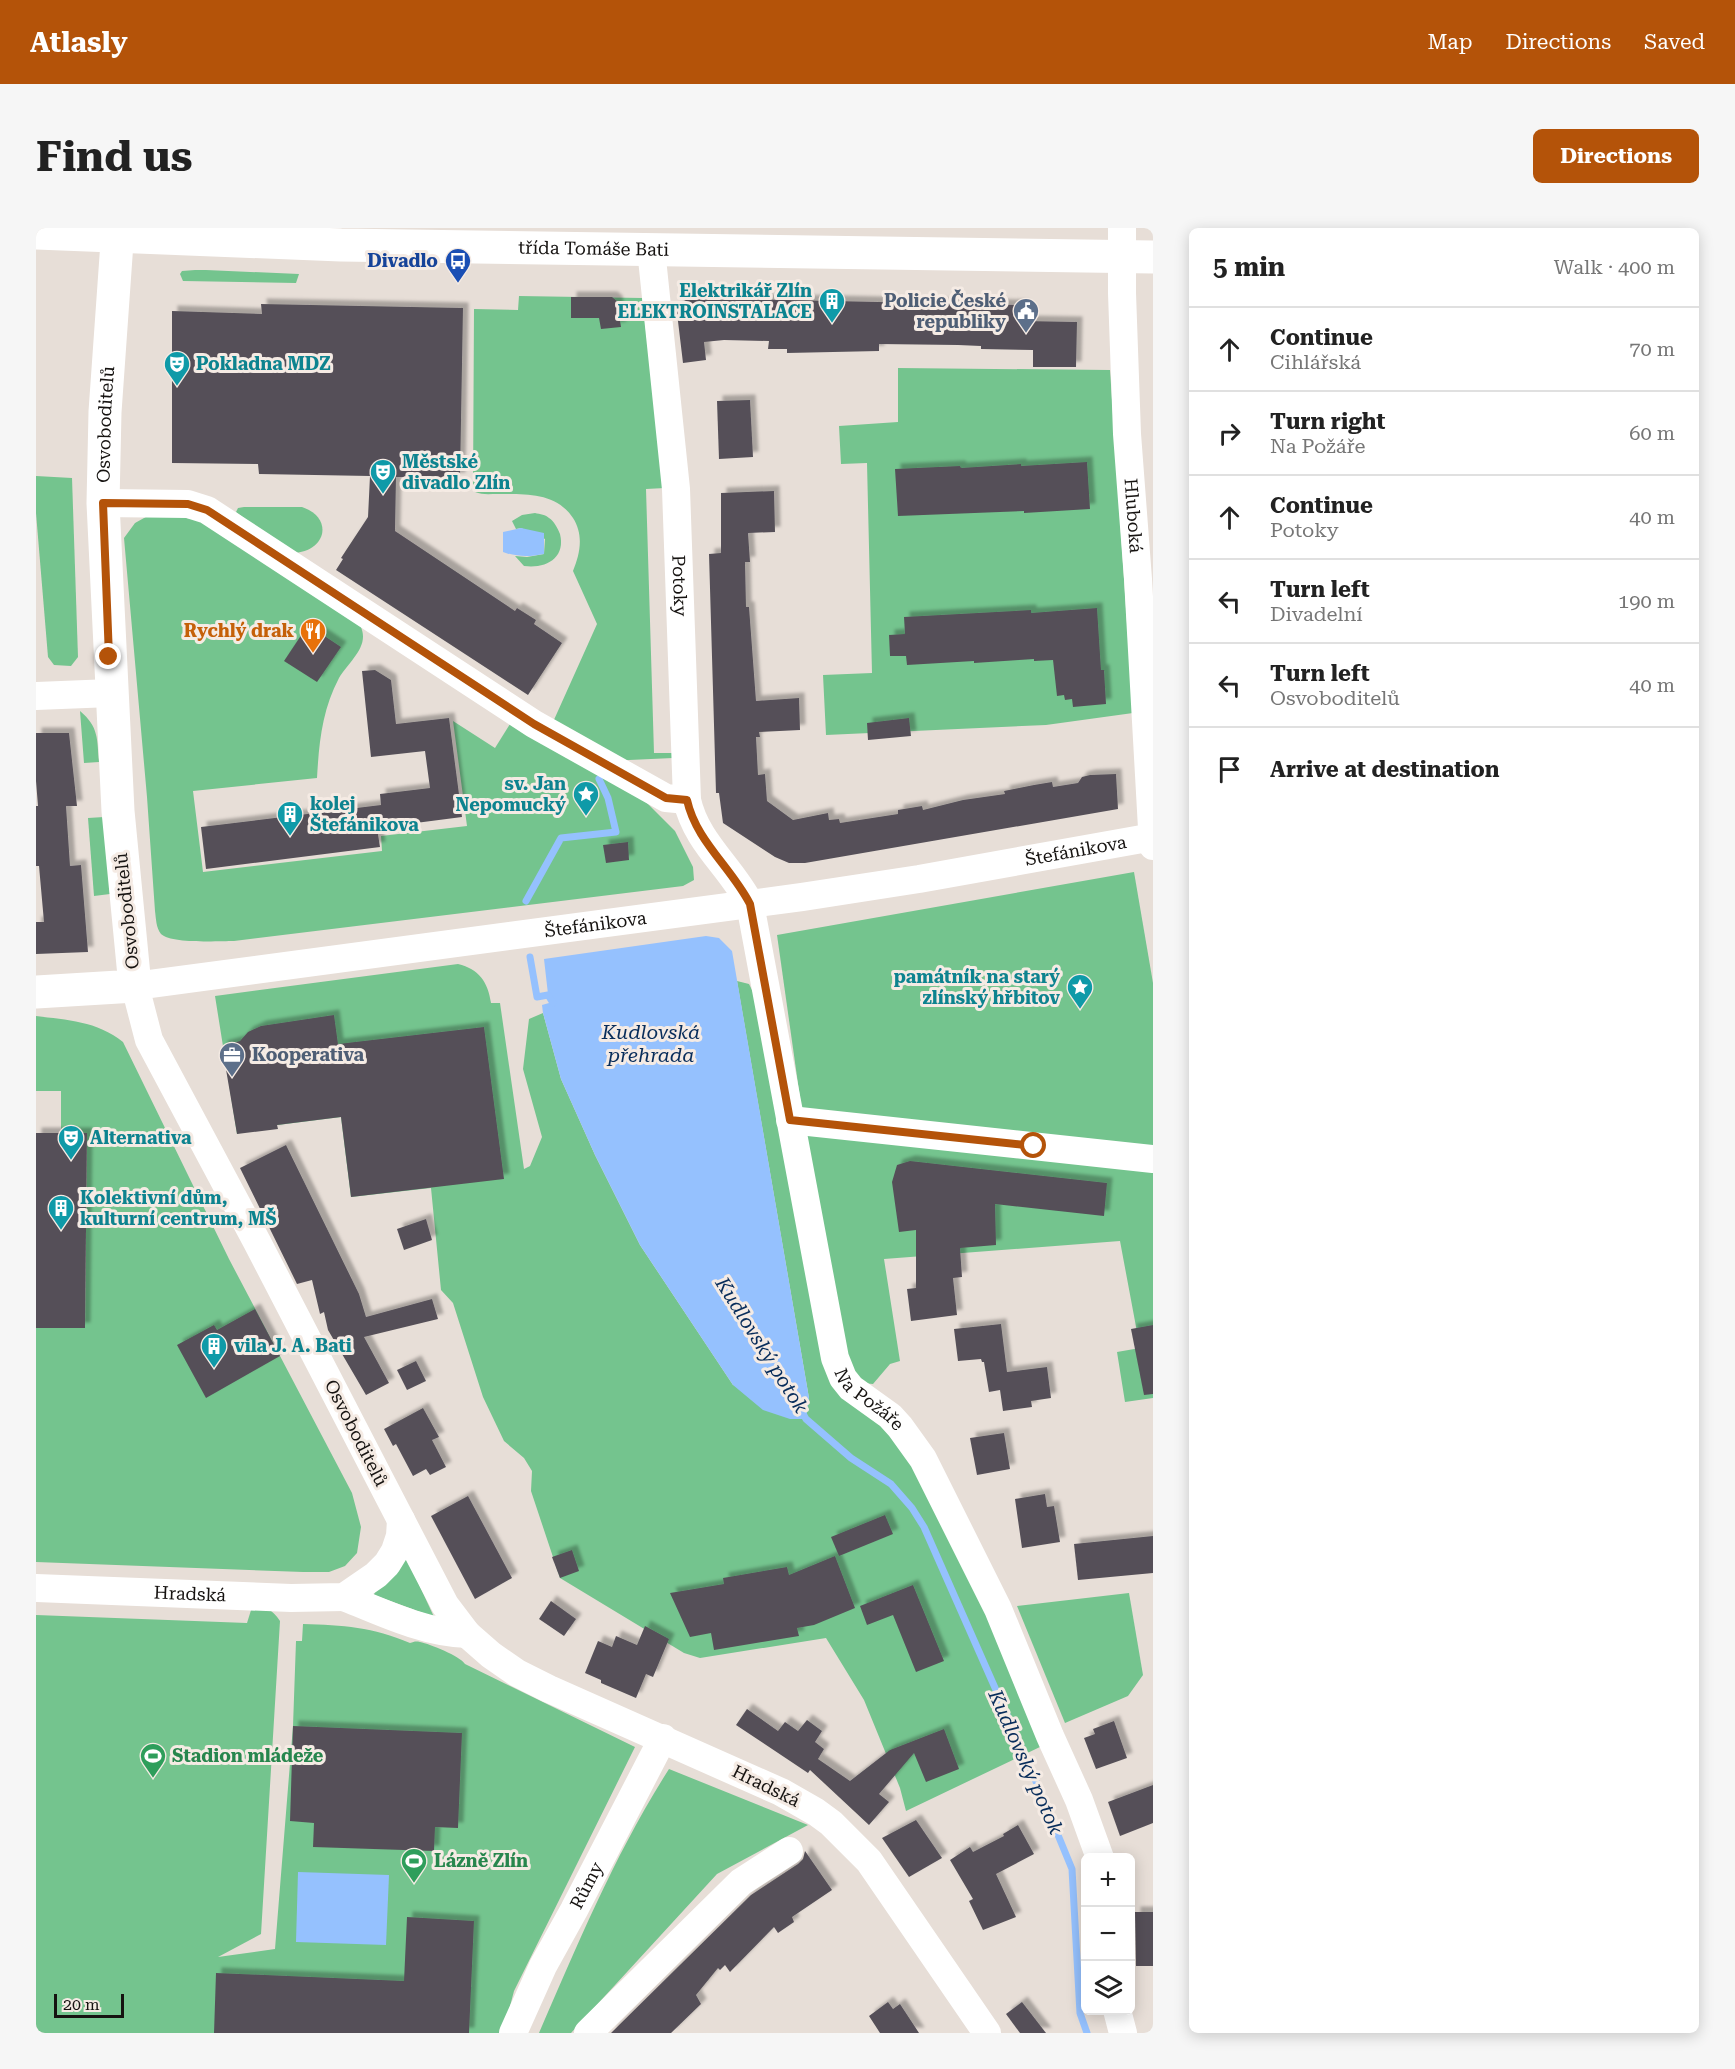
<!DOCTYPE html>
<meta charset="utf-8">
<style>
:root{--surface:#fff;--page:#f6f6f6;--text:#222;--muted:#767676;--line:#e0e0e0;--accent:#b45309}
body{margin:0;font-family:"Roboto Serif",serif;background:var(--page);color:var(--text)}
.controls{position:absolute;right:18px;bottom:18px;display:grid;overflow:hidden;border-radius:9px;box-shadow:0 3px 15px #0003}
.controls button{width:54px;height:54px;display:grid;place-items:center;padding:0;border:0;border-bottom:2px solid var(--line);background:var(--surface);color:var(--text);font:30px sans-serif}
.scale{position:absolute;left:18px;bottom:15px;width:70px;box-sizing:border-box;padding-left:6px;border:3px solid #161311;border-top:0;font-size:16px;line-height:21px;white-space:nowrap;color:#161311;-webkit-text-stroke:4px #f5ebe4;paint-order:stroke}
.stop{position:absolute;width:18px;height:18px;margin:-14px;border:4px solid #b45309;border-radius:50%;background:#fff}
.stop.end{background:#b45309;border-color:#fff;box-shadow:0 2px 6px #0008}
.list{margin:0;padding:0;list-style:none}
h2{display:flex;justify-content:space-between;align-items:center;height:78px;margin:0;padding:0 24px;font-size:26px}
h2 small{font-size:20px;font-weight:400;color:var(--muted)}
.list li{display:grid;grid-template-columns:39px 1fr auto;gap:18px;align-items:center;box-sizing:border-box;height:84px;padding:0 24px;border-top:2px solid var(--line)}
.list b{display:block;font-size:22px;white-space:nowrap}
.list p{margin:0;font-size:20px;white-space:nowrap;color:var(--muted)}
.list em{font-size:20px;font-style:normal;color:var(--muted)}
.icon{flex:none;width:33px;height:33px;fill:none;stroke:currentColor;stroke-width:2;stroke-linecap:round;stroke-linejoin:round}
.map{position:relative;flex:none;width:1117px;height:1805px;overflow:hidden;border-radius:9px}
header{display:flex;align-items:center;gap:36px;box-sizing:border-box;height:84px;padding:0 30px;background:var(--accent);color:#fff}
header strong{font-size:28px}
nav{display:flex;gap:33px;margin-inline-start:auto;font-size:21px}
.intro{display:flex;align-items:center;justify-content:space-between;box-sizing:border-box;height:144px;padding:0 36px}
h1{margin:0;font-size:42px}
.button{padding:15px 27px;border-radius:9px;background:var(--accent);color:#fff;font-size:21px;font-weight:700}
main{display:flex;gap:36px;padding:0 36px}
aside{flex:1;background:var(--surface);border-radius:9px;box-shadow:0 3px 15px #0003}
.map>svg:first-child{display:block}
.green{fill:#74c48e}
.water{fill:#95c1fe}
.lines{fill:none;stroke-linecap:round;stroke-linejoin:round}
.stream{stroke:#95c1fe;stroke-width:7}
.building{fill:#555058;filter:url(#shadow)}
.minor{stroke:#fff;stroke-width:28}
.major{stroke:#fff;stroke-width:33}
.route{stroke:#b45309;stroke-width:8}
.labels{text-anchor:middle;stroke-width:6;stroke-linejoin:round;paint-order:stroke}
.street-label{font-size:18px;fill:#161311;stroke:#f5ebe4}
.transit-label{font-size:18px;font-weight:bold;fill:#164399;stroke:#f5ebe4;text-anchor:end}
.culture-label{font-size:18px;font-weight:bold;fill:#0d838f;stroke:#f5ebe4;text-anchor:start}
.service-label{font-size:18px;font-weight:bold;fill:#4e5e75;stroke:#f5ebe4;text-anchor:end}
.food-label{font-size:18px;font-weight:bold;fill:#c56008;stroke:#f5ebe4;text-anchor:end}
.leisure-label{font-size:18px;font-weight:bold;fill:#27864d;stroke:#f5ebe4;text-anchor:start}
.water-label{font-size:20px;font-style:italic;fill:#082d5b;stroke:#f5ebe4}
</style>
<header>
<strong>Atlasly</strong>
<nav><a>Map</a><a>Directions</a><a>Saved</a></nav>
</header>
<div class="intro"><h1>Find us</h1><a class="button">Directions</a></div>
<main>
<div class="map">
<svg width="1117" height="1805" viewBox="0 0 1117 1805">
<defs>
<filter id="shadow"><feDropShadow dx="5.5" dy="-5.5" stdDeviation="1.5" flood-color="#0004"/></filter>
</defs>
<rect width="100%" height="100%" fill="#e7ded7"/>
<g class="green">
<polygon points="159,42 170,42 263,46 260,55 147,53 144,46 146,43"/>
<path d="M483 68 606 70 629 260 610 261 618 525H637V530L571 533 517 494 561 396 537 343C544 326 548 307 537 290 520 264 489 266 461 266 454 266 446 267 439 264L437 261 438 81 482 82Z"/>
<polygon points="862,140 1074,142 1097,485 1010,497 790,507 787,447 836,445 831,235 805,236 803,198 862,194"/>
<polygon points="0,248 36,250 42,429 35,438 18,437 12,429 0,285"/>
<path d="M208 279H266C299 290 290 326 254 325L200 284 202 280Z"/>
<path d="M117 285 170 293 324 397C335 418 313 433 303 450 286 482 283 515 281 550L157 563 167 644 346 623 345 608 431 598 417 493 459 520 474 496 608 572 639 603 657 639 658 652 647 658 198 713C183 713 135 716 125 706 120 700 120 690 119 683L111 569 88 310 99 295Z"/>
<path d="M499 285C504 286 510 287 513 290 518 293 522 301 524 306 530 330 510 341 488 338L479 328 491 329 508 326 509 311 485 300 480 301 476 293 486 287Z"/>
<path d="M44 483C63 499 61 511 63 534L48 535Z"/>
<polygon points="68,589 74,666 58,668 52,590"/>
<polygon points="1098,644 1117,755 1117,926 766,884 741,707"/>
<path d="M422 736C443 741 452 754 455 775H464L488 941 494 938 506 909 487 841 493 791 507 785 525 851 559 927 604 1017 697 1157 773 1170 701 753 713 756 721 772 800 1154 869 1220 939 1361 1006 1518 870 1583 864 1560 828 1472 790 1410 664 1430 648 1425 524 1350 495 1263 496 1243 488 1230 468 1213 447 1169 417 1075 405 1062 395 960 315 969 305 889 218 900 201 906 179 768Z"/>
<path d="M0 788C31 792 61 793 87 814L193 1031 316 1265 325 1299 321 1325 309 1338 293 1344H267L0 1334V1067L49 1100 51 905 25 904V863H0Z"/>
<polygon points="770,906 1117,940 1117,1170 1089,1174 1081,1124 1104,1120 1084,1013 848,1031 864,1133 854,1136 837,1156 826,1155 813,1137"/>
<polygon points="370,1328 398,1389 338,1367 340,1358"/>
<polygon points="1093,1365 1107,1447 1092,1468 1029,1495 981,1378"/>
<path d="M216 1379C230 1379 236 1381 244 1393L225 1706 182 1729 239 1721 257 1498 260 1413H266L267 1396C307 1397 337 1399 374 1415 378 1414 379 1413 384 1414 394 1416 424 1428 429 1436L599 1519 478 1763 467 1805H0V1387L211 1395Z"/>
<path d="M633 1541 772 1597 681 1646 535 1805H503C542 1715 580 1624 633 1541Z"/>
</g>
<g class="water">
<path d="M485 300 508 305V326C493 329 481 329 467 324V304Z"/>
<polygon points="670,708 683,710 696,723 773,1170 770,1191 754,1191 727,1182 697,1157 604,1017 559,927 525,851 507,785 506,777 513,775 508,731"/>
<polygon points="262,1644 353,1647 350,1717 260,1714"/>
</g>
<g class="lines">
<g class="stream">
<polyline points="490,673 525,610 580,604 572,570 563,551"/>
<polyline points="494,729 501,769 512,767 517,775"/>
<polyline points="766,1184 770,1191 815,1230 855,1256 876,1280 888,1299 994,1539 1036,1641 1044,1785 1051,1805"/>
</g>
</g>
<g class="building">
<polygon points="535,69 576,69 581,73 585,99 565,101 563,90 535,90"/>
<polygon points="654,70 987,77 987,93 1041,94 1040,139 997,139 997,122 945,121 945,118 922,117 843,116 843,123 751,125 751,121 732,121 733,113 688,112 668,114 670,132 647,135 641,85 644,75"/>
<polygon points="225,76 427,80 424,250 360,249 359,303 479,383 481,380 500,392 498,396 526,415 492,467 300,342 307,331 305,330 332,289 334,248 223,246 222,236 136,235 136,83 226,86"/>
<polygon points="714,172 717,229 683,231 681,173"/>
<polygon points="1051,234 1054,281 988,285 988,283 862,288 859,241 924,238 925,240 985,236 985,238"/>
<polygon points="738,263 739,304 712,305 714,334 709,334 710,379 713,379 720,473 763,470 764,502 723,504 724,509 720,509 722,547 729,546 731,573 757,592 792,585 793,592 803,591 804,595 862,586 862,582 886,578 887,582 927,572 969,566 968,563 998,557 1016,554 1017,559 1042,555 1046,549 1054,547 1080,546 1082,581 769,635 753,635 739,629 687,595 683,565 680,565 673,326 685,325 685,265"/>
<polygon points="1061,380 1065,442 1068,442 1070,476 1037,479 1036,471 1029,472 1028,467 1021,468 1017,432 998,433 998,431 938,435 938,433 871,437 870,428 854,428 853,407 869,406 868,389 995,382 995,385"/>
<polygon points="272,397 305,419 281,454 248,433"/>
<polygon points="339,442 355,452 360,496 413,490 426,589 341,600 344,619 170,641 165,599 345,577 344,566 394,560 389,523 335,529 326,443"/>
<polygon points="873,490 875,508 832,512 831,495"/>
<polygon points="0,505 33,505 41,578 30,578 34,638 45,637 52,724 0,726 0,694 8,694 3,638 0,638 0,578 2,578 0,553"/>
<polygon points="592,614 593,632 570,635 567,617"/>
<polygon points="298,787 302,816 448,799 468,951 315,969 305,889 241,897 242,901 201,906 186,818 204,813 212,804 225,798"/>
<polygon points="0,905 51,905 49,1100 0,1100"/>
<polygon points="250,917 323,1066 330,1089 396,1071 402,1091 328,1109 353,1155 330,1167 292,1102 288,1084 284,1086 276,1052 261,1056 204,940"/>
<polygon points="874,933 1071,955 1068,988 959,976 960,1017 924,1020 926,1049 917,1050 921,1087 875,1093 871,1061 880,1060 880,1002 863,1004 856,954 861,937"/>
<polygon points="390,991 396,1012 368,1022 361,1001"/>
<polygon points="219,1081 244,1128 170,1170 141,1117 178,1097 181,1102"/>
<polygon points="965,1096 971,1144 1011,1139 1015,1170 995,1173 996,1179 967,1183 964,1162 953,1164 948,1134 946,1134 945,1131 922,1133 918,1101"/>
<polygon points="1117,1097 1117,1166 1108,1167 1095,1101"/>
<polygon points="380,1133 390,1153 371,1162 361,1142"/>
<polygon points="387,1180 403,1209 396,1212 410,1239 394,1247 390,1241 377,1248 360,1216 357,1218 348,1201"/>
<polygon points="968,1205 974,1241 941,1247 934,1210"/>
<polygon points="1009,1266 1011,1279 1018,1278 1024,1314 986,1320 979,1271"/>
<polygon points="432,1268 476,1350 439,1371 395,1288"/>
<polygon points="849,1287 857,1306 803,1328 795,1309"/>
<polygon points="1117,1308 1117,1345 1042,1352 1038,1316"/>
<polygon points="536,1322 543,1343 524,1350 516,1329"/>
<polygon points="799,1328 819,1380 778,1397 761,1400 763,1408 678,1422 675,1405 654,1409 634,1365 688,1356 687,1350 751,1339 753,1347"/>
<polygon points="877,1357 908,1433 880,1444 857,1387 831,1397 824,1378"/>
<polygon points="515,1373 540,1391 528,1408 503,1391"/>
<polygon points="609,1398 633,1411 617,1449 610,1446 600,1470 565,1455 565,1452 549,1445 562,1413 576,1419 580,1408 601,1417"/>
<polygon points="711,1481 742,1503 749,1494 762,1503 771,1492 786,1503 779,1514 788,1521 782,1531 814,1553 854,1522 908,1501 923,1541 890,1554 878,1525 843,1566 853,1574 833,1597 774,1542 772,1545 700,1497"/>
<polygon points="1078,1493 1091,1530 1060,1541 1048,1510 1059,1506 1057,1501"/>
<polygon points="257,1498 426,1505 422,1600 399,1599 398,1623 277,1619 278,1595 254,1593"/>
<polygon points="1117,1557 1117,1595 1084,1608 1072,1574"/>
<polygon points="880,1592 906,1630 873,1649 846,1610"/>
<polygon points="982,1597 998,1626 960,1646 980,1689 947,1702 933,1673 937,1671 914,1632 934,1619 937,1624 968,1608 967,1606"/>
<polygon points="769,1623 796,1662 756,1689 758,1694 742,1705 738,1699 694,1744 689,1737 684,1742 682,1740 660,1767 665,1776 635,1805 575,1805 715,1667 762,1636 767,1631"/>
<polygon points="1099,1684 1117,1684 1117,1738 1100,1738"/>
<polygon points="371,1689 438,1693 433,1805 178,1805 180,1745 368,1753"/>
<polygon points="852,1774 857,1781 864,1776 883,1805 844,1805 833,1788"/>
<polygon points="986,1774 1010,1805 984,1805 970,1786"/>
</g>
<g class="lines">
<g class="minor">
<path id="s1" d="M1086 0V65L1091 206 1102 351 1117 618"/>
<path id="s2" d="M615 21 640 261 651 572C660 614 695 639 714 676L799 1130 807 1150 815 1160 854 1188 864 1199 887 1231 962 1381 1014 1508 1043 1572 1064 1630"/>
<polyline points="67,275 152,276 171,282 498,496 630,570 651,572"/>
<polyline points="0,468 75,465"/>
<polyline points="754,892 1117,931"/>
<path id="s3" d="M0 1360 255 1370 308 1369 340 1347 351 1336 359 1323 364 1308 365 1292"/>
<path d="M308 1369C347 1385 389 1405 431 1406"/>
<polyline points="1081,1782 1087,1805"/>
<path id="s4" d="M477 1805 507 1738 538 1682 627 1510"/>
<polyline points="552,1805 705,1654 753,1623"/>
<path id="s5" d="M951 1805 833 1633 795 1595 780 1584 745 1564 513 1461 481 1445 455 1427 431 1406 409 1377 221 1014 113 812 99 758 766 669 883 651 1117 609"/>
</g>
<g class="major">
<path id="s6" d="M0 5 305 17 1117 29"/>
<path id="s7" d="M0 764 99 758 82 583 67 275 69 184 82 0"/>
</g>
</g>
<g class="lines">
<path class="route" d="M73 429 67 275 152 276 171 282 498 496 630 570 651 572C660 613 695 639 714 676L754 892 998 918"/>
</g>
<defs>
<g id="bus-pin" transform="scale(1.35)"><path d="M0 17L-7.5 6A9.5 9.5 0 1 1 7.5 6Z" fill="#1a4fb4" stroke="#f5ebe4"/><path d="M-5-6H5V4H4V6H2V4H-2V6H-4V4H-5ZM-3.5-4V0h7V-4ZM-3.5 1.2v1.5H-2V1.2ZM2 1.2v1.5H3.5V1.2Z" fill="#fff"/></g>
<g id="building-pin" transform="scale(1.35)"><path d="M0 17L-7.5 6A9.5 9.5 0 1 1 7.5 6Z" fill="#0f9aa8" stroke="#f5ebe4"/><path d="M-4-6H4V6H1V3H-1V6H-4ZM-2.5-4.3h1.7v1.8h-1.7ZM.8-4.3h1.7v1.8H.8ZM-2.5-1h1.7V.8h-1.7ZM.8-1h1.7V.8H.8Z" fill="#fff"/></g>
<g id="civic-pin" transform="scale(1.35)"><path d="M0 17L-7.5 6A9.5 9.5 0 1 1 7.5 6Z" fill="#5c6f8a" stroke="#f5ebe4"/><path d="M-.6-6.5H3V-4.5H.6V-3L4-1V1h2V6H-6V1h2V-1L-.6-3ZM-1.2 2.5V6h2.4V2.5Z" fill="#fff"/></g>
<g id="theatre-pin" transform="scale(1.35)"><path d="M0 17L-7.5 6A9.5 9.5 0 1 1 7.5 6Z" fill="#0f9aa8" stroke="#f5ebe4"/><path d="M-5-5.5Q0-4 5-5.5V0Q5 5 0 6Q-5 5-5 0ZM-3.3-2.5H-1v1.5H-3.3ZM1-2.5H3.3v1.5H1ZM-2.8 1Q0 5.5 2.8 1Z" fill="#fff"/></g>
<g id="restaurant-pin" transform="scale(1.35)"><path d="M0 17L-7.5 6A9.5 9.5 0 1 1 7.5 6Z" fill="#e8710a" stroke="#f5ebe4"/><path d="M-5-6h1v4h1v-4h1v4h1v-4h1v5L-1.5 .5V6h-2V.5L-5-1ZM5-6V6H3V1.5H1.5Q1.5-4 5-6Z" fill="#fff"/></g>
<g id="sight-pin" transform="scale(1.35)"><path d="M0 17L-7.5 6A9.5 9.5 0 1 1 7.5 6Z" fill="#0f9aa8" stroke="#f5ebe4"/><path d="M0-6L1.8-2.2L6-1.7L2.9 1.2L3.7 5.4L0 3.3L-3.7 5.4L-2.9 1.2L-6-1.7L-1.8-2.2Z" fill="#fff"/></g>
<g id="office-pin" transform="scale(1.35)"><path d="M0 17L-7.5 6A9.5 9.5 0 1 1 7.5 6Z" fill="#5c6f8a" stroke="#f5ebe4"/><path d="M-6-3h4V-5.5h4V-3h4V5H-6ZM-1-4.5V-3h2v-1.5ZM-6 0V1H6V0Z" fill="#fff"/></g>
<g id="stadium-pin" transform="scale(1.35)"><path d="M0 17L-7.5 6A9.5 9.5 0 1 1 7.5 6Z" fill="#2e9e5b" stroke="#f5ebe4"/><path d="M0-5a6.5 5 0 1 0 0 10a6.5 5 0 1 0 0-10ZM-3.5-1.8h7v3.6h-7Z" fill="#fff"/></g>
</defs>
<g fill-rule="evenodd">
<use href="#bus-pin" x="422" y="33"/>
<use href="#building-pin" x="796" y="73"/>
<use href="#civic-pin" x="990" y="83"/>
<use href="#theatre-pin" x="141" y="136"/>
<use href="#theatre-pin" x="347" y="244"/>
<use href="#restaurant-pin" x="277" y="403"/>
<use href="#sight-pin" x="550" y="566"/>
<use href="#building-pin" x="254" y="586"/>
<use href="#sight-pin" x="1044" y="759"/>
<use href="#office-pin" x="196" y="827"/>
<use href="#theatre-pin" x="35" y="910"/>
<use href="#building-pin" x="25" y="980"/>
<use href="#building-pin" x="178" y="1118"/>
<use href="#stadium-pin" x="117" y="1528"/>
<use href="#stadium-pin" x="378" y="1633"/>
</g>
<g class="labels">
<g class="street-label">
<text dy="6" stroke="none"><textPath href="#s6" startOffset="558">třída Tomáše Bati</textPath></text>
<text dy="6" stroke="none"><textPath href="#s7" startOffset="662">Osvoboditelů</textPath></text>
<text dy="6" stroke="none"><textPath href="#s1" startOffset="288">Hluboká</textPath></text>
<text dy="6" stroke="none"><textPath href="#s2" startOffset="338">Potoky</textPath></text>
<text dy="6" stroke="none"><textPath href="#s5" startOffset="2355">Štefánikova</textPath></text>
<text transform="translate(91 683) rotate(-96)" y="6">Osvoboditelů</text>
<text dy="6" stroke="none"><textPath href="#s5" startOffset="1869">Štefánikova</textPath></text>
<text dy="6" stroke="none"><textPath href="#s2" startOffset="1192">Na Požáře</textPath></text>
<text transform="translate(320 1205) rotate(63)" y="6">Osvoboditelů</text>
<text dy="6" stroke="none"><textPath href="#s3" startOffset="154">Hradská</textPath></text>
<text transform="translate(730 1558) rotate(26)" y="6">Hradská</text>
<text dy="6" stroke="none"><textPath href="#s4" startOffset="165">Růmy</textPath></text>
</g>
<g class="transit-label">
<text x="402" y="39">Divadlo</text>
</g>
<g class="culture-label">
<text x="776" y="69" text-anchor="end">Elektrikář Zlín<tspan x="776" dy="21">ELEKTROINSTALACE</tspan></text>
<text x="160" y="142">Pokladna MDZ</text>
<text x="366" y="240">Městské<tspan x="366" dy="21">divadlo Zlín</tspan></text>
<text x="530" y="562" text-anchor="end">sv. Jan<tspan x="530" dy="21">Nepomucký</tspan></text>
<text x="274" y="582">kolej<tspan x="274" dy="21">Štefánikova</tspan></text>
<text x="1024" y="755" text-anchor="end">památník na starý<tspan x="1024" dy="21">zlínský hřbitov</tspan></text>
<text x="54" y="916">Alternativa</text>
<text x="44" y="976">Kolektivní dům,<tspan x="44" dy="21">kulturní centrum, MŠ</tspan></text>
<text x="198" y="1124">vila J. A. Bati</text>
</g>
<g class="service-label">
<text x="970" y="79">Policie České<tspan x="970" dy="21">republiky</tspan></text>
<text x="216" y="833" text-anchor="start">Kooperativa</text>
</g>
<g class="food-label">
<text x="258" y="409">Rychlý drak</text>
</g>
<g class="leisure-label">
<text x="136" y="1534">Stadion mládeže</text>
<text x="398" y="1639">Lázně Zlín</text>
</g>
<g class="water-label">
<text x="615" y="811">Kudlovská<tspan x="615" dy="23">přehrada</tspan></text>
<text transform="translate(726 1117) rotate(58)" y="7">Kudlovský potok</text>
<text transform="translate(990 1534) rotate(66)" y="7">Kudlovský potok</text>
</g>
</g>
</svg>
<div class="controls">
<button>+</button>
<button>−</button>
<button><svg class="icon" aria-label="layers" viewBox="0 0 24 24"><path d="M12 4l9 5-9 5-9-5zM3 14l9 5 9-5"/></svg></button>
</div>
<div class="scale">20 m</div>
<div class="stop" style="left:998px;top:918px"></div>
<div class="stop end" style="left:73px;top:429px"></div>
</div>
<aside>
<h2>5 min<small>Walk · 400 m</small></h2>
<ul class="list">
<li><svg class="icon" aria-label="ahead" viewBox="0 0 24 24"><path d="M12 20V5M6 11l6-6 6 6"/></svg><div><b>Continue</b><p>Cihlářská</p></div><em>70 m</em></li>
<li><svg class="icon" aria-label="right" viewBox="0 0 24 24"><path d="M7 20v-9h11M14 6l5 5-5 5"/></svg><div><b>Turn right</b><p>Na Požáře</p></div><em>60 m</em></li>
<li><svg class="icon" aria-label="ahead" viewBox="0 0 24 24"><path d="M12 20V5M6 11l6-6 6 6"/></svg><div><b>Continue</b><p>Potoky</p></div><em>40 m</em></li>
<li><svg class="icon" aria-label="left" viewBox="0 0 24 24"><path d="M17 20v-9H6M10 6l-5 5 5 5"/></svg><div><b>Turn left</b><p>Divadelní</p></div><em>190 m</em></li>
<li><svg class="icon" aria-label="left" viewBox="0 0 24 24"><path d="M17 20v-9H6M10 6l-5 5 5 5"/></svg><div><b>Turn left</b><p>Osvoboditelů</p></div><em>40 m</em></li>
<li><svg class="icon" aria-label="arrive" viewBox="0 0 24 24"><path d="M6 21V4h12l-3 4 3 4H6"/></svg><div><b>Arrive at destination</b></div></li>
</ul>
</aside>
</main>
